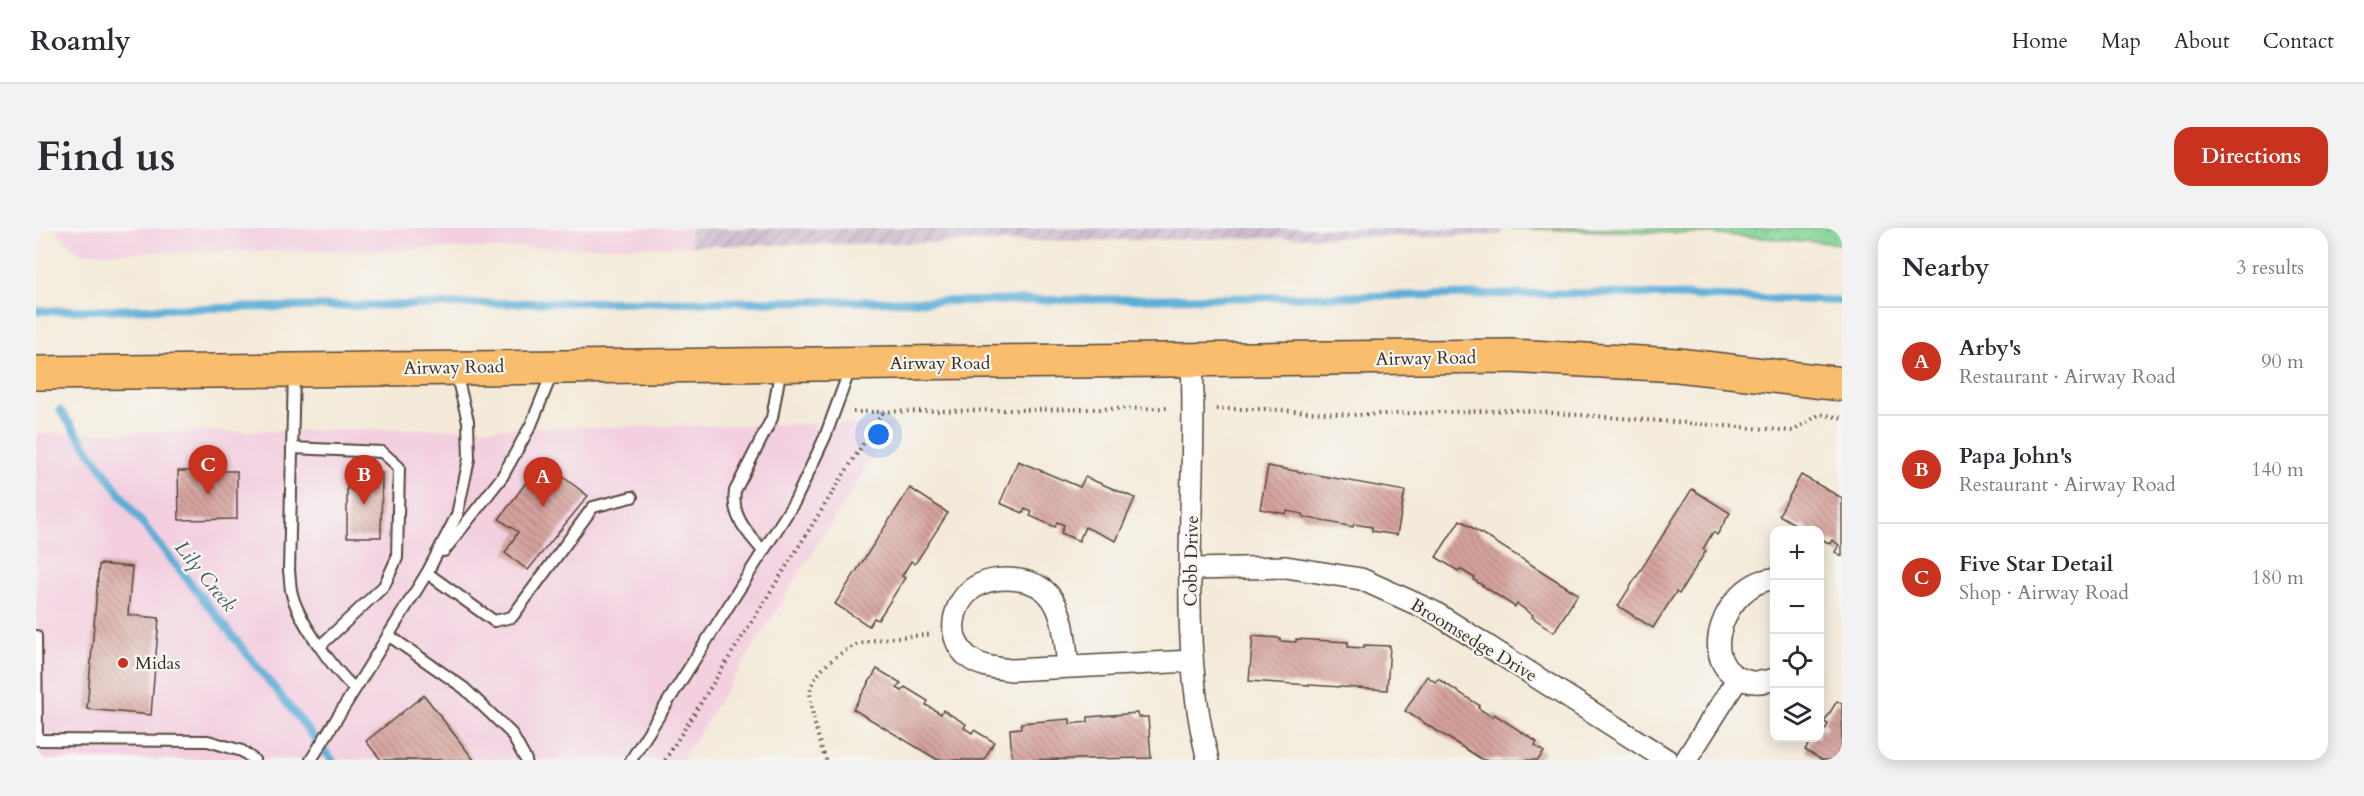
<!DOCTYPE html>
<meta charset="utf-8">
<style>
:root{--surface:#fff;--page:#f2f2f3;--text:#2b2b33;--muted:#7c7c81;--line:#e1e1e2;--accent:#c8321e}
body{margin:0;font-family:Cardo,serif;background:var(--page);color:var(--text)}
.controls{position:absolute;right:18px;bottom:18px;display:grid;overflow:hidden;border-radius:12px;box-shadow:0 3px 15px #0003}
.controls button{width:54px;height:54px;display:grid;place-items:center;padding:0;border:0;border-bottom:2px solid var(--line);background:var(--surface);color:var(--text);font:30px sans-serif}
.you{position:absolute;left:843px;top:207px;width:21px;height:21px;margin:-15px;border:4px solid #fff;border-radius:50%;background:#1a73e8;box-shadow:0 0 0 9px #1a73e833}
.badge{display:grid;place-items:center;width:39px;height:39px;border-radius:50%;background:var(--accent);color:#fff;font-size:20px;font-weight:700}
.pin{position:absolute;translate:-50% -50px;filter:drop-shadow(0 2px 3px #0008)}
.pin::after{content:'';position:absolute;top:32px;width:21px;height:18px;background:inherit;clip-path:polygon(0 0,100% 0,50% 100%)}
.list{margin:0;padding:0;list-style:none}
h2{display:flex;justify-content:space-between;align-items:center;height:78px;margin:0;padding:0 24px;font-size:26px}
h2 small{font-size:20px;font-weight:400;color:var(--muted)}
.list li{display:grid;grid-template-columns:39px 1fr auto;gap:18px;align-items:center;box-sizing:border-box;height:108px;padding:0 24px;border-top:2px solid var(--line)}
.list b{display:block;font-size:22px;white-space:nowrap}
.list p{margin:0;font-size:20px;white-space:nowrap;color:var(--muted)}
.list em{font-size:20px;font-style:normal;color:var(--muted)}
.icon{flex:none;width:33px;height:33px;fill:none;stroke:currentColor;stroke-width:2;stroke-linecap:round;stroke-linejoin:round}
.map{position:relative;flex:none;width:1806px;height:532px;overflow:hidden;border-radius:18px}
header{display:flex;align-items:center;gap:36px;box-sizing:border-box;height:84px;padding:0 30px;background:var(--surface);border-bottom:2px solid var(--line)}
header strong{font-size:28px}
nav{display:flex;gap:33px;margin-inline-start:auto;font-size:21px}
.intro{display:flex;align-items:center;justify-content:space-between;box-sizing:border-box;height:144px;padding:0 36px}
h1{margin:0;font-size:42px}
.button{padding:15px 27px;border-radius:18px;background:var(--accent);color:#fff;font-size:21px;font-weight:700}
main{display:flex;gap:36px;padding:0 36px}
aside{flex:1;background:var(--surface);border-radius:18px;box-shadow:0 3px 15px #0003}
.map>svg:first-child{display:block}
.built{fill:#f3cfe0}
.industrial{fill:url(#industrial-furrows)}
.grass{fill:url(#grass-dots);stroke:#5e805a;stroke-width:1.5}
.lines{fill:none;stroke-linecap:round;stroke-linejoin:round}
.stream{stroke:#5daed7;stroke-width:8}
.building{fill:url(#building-back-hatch)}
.lane-casing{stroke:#57473a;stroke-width:14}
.street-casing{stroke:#57473a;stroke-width:24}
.primary-casing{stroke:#57473a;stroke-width:36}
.path{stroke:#57473a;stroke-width:4;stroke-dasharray:1.5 4.5;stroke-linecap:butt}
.lane{stroke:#fff;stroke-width:10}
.street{stroke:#fff;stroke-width:21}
.primary{stroke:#f9be6d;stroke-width:33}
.poi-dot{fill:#c8321e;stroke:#f6f6f2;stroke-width:2}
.labels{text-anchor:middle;stroke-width:4.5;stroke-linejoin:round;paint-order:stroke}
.street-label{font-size:18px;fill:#3b2a1e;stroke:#f6f6f2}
.poi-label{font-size:18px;fill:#3b2a1e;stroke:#f6f6f2;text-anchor:start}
.water-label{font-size:20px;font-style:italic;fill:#47585f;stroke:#f6f6f2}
</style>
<header>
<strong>Roamly</strong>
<nav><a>Home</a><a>Map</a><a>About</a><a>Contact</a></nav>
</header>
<div class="intro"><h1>Find us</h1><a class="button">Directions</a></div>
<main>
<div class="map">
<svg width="1806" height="532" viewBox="0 0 1806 532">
<defs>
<pattern id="industrial-furrows" width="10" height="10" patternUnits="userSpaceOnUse" patternTransform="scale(1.5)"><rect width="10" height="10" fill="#cfbdcf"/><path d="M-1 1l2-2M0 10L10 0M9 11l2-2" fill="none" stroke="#a99aa7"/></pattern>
<pattern id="grass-dots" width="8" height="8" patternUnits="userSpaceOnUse" patternTransform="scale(1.5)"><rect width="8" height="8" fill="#82d596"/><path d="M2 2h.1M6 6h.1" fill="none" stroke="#71b781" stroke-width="1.8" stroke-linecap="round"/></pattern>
<pattern id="building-back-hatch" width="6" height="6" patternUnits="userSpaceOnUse" patternTransform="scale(1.5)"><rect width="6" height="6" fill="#d6a29d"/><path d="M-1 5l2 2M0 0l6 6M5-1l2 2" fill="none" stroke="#af847f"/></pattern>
</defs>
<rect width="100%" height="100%" fill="#f6f6f2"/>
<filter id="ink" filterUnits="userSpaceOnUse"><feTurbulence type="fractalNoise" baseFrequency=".0167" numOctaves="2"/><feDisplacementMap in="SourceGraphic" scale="12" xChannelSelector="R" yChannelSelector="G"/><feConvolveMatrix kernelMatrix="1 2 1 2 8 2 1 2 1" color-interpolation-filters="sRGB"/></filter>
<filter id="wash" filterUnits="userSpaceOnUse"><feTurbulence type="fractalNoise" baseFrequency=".008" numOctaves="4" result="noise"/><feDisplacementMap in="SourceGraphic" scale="24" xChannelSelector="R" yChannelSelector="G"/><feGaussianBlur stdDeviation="1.35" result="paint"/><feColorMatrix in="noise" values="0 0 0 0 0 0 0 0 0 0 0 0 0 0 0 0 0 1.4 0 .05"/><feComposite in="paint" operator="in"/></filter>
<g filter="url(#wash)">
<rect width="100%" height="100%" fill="#f4ead9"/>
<g class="built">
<polygon points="17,0 654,0 655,18 43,25"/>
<polygon points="858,195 646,532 0,532 0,206"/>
</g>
<polygon class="industrial" points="654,0 1468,0 1464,7 655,18"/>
<polygon class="grass" points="1474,0 1806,0 1806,16 1675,6"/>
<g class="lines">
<g class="stream">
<polyline points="0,83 546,74 950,73 1564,65 1806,73"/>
<polyline points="24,182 99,286 296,532"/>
</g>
</g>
<g id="blocks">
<g class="building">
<polygon points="506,233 552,268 492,342 469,325 482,304 463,291"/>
<polygon points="982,233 1044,259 1049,249 1099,270 1080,313 1049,299 1043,313 1025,305 1028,297 1021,294 1019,299 994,288 996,284 989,281 987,285 964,275"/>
<polygon points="1232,238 1369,263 1361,307 1336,303 1336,299 1318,296 1317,299 1267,289 1267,286 1251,283 1250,286 1224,281"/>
<polygon points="142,243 201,243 201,291 143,292"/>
<polygon points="311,245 346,245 345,309 311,309"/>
<polygon points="1765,247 1806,270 1806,328 1799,324 1803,317 1796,312 1794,316 1784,310 1784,302 1771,302 1772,300 1766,297 1765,300 1743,287"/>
<polygon points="874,260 912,285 879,336 875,333 866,348 869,350 842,392 838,390 833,398 799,376"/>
<polygon points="1656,261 1694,285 1681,307 1677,304 1667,321 1670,323 1643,366 1640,364 1617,400 1582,378"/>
<polygon points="1424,292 1542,366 1518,404 1496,389 1497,387 1481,376 1479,379 1438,352 1439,350 1424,341 1422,343 1400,329"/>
<polygon points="63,336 96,339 92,387 123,390 115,487 51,481"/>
<polygon points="1217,408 1244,410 1244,413 1260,414 1260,411 1312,414 1312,419 1328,420 1328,417 1354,418 1351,462 1213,453"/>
<polygon points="841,441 865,455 861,460 866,463 869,459 892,473 890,477 905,486 907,482 930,496 928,500 936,505 938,502 958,514 948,532 902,532 817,481"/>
<polygon points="1391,448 1399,454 1402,451 1443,477 1442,480 1456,489 1458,486 1501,514 1499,518 1508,524 1502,532 1447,532 1369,483"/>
<polygon points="388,467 438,532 345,532 330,513"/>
<polygon points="1801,473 1806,476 1806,532 1786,532 1769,522 1777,509 1784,509 1784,499 1789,502 1792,496 1788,494"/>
<polygon points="1101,485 1102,489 1112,489 1115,530 976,532 974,501 985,500 985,495 1034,491 1034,496 1052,494 1052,489"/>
</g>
</g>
</g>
<g filter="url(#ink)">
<use href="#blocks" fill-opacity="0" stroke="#57473a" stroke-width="1.5"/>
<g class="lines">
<g class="lane-casing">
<g id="lane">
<path d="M258 144 253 343C254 349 254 356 255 362 260 390 298 442 319 461"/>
<polyline points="256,220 346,224 363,239 361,330 348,358 284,418"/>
<polyline points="408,323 466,249 495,197 517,143"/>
<path d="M727 323C712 305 695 289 699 263L736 190 745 139"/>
<polyline points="391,345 458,393 476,389 557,279 596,269"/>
<polyline points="352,407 428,460 475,505 490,532"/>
<polyline points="0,408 1,512"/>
<polyline points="0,512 172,513 206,523 218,532"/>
<polyline points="275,532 391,345 421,287 433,231 432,193 420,145"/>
<polyline points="595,532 759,273 789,209 814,141"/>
</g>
</g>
<g class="street-casing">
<g id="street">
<path d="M1156 133C1162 266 1139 402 1172 532"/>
<polyline points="1155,341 1250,339 1325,351 1398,384 1631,532"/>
<path d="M1738 351C1691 353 1655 438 1711 453 1720 455 1730 454 1738 451"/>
<path d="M1032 438C1029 415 1029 385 1013 367 997 348 956 346 936 361 915 378 910 411 932 429 944 439 961 440 976 442L1156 433"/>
<polyline points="1650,532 1702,450"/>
</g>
</g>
<g class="primary-casing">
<polyline id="primary" points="0,145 1474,128 1642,137 1806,156"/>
</g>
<g class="path">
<polyline points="1180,181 1229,181 1317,187 1478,182 1757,203 1784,186 1806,190"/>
<polyline points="817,184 1134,180"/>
<polyline points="629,532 847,184"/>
<path d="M790 532C784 518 771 473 775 459 781 442 803 424 818 418 837 409 876 409 897 406"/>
</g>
<use href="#lane" class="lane"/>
<use href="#street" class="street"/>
<use href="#primary" class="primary"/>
</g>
</g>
<circle class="poi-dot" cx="87" cy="435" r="6"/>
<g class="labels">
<g class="street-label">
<text transform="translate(1390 130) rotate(-1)" y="6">Airway Road</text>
<text x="904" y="141">Airway Road</text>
<text transform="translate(418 139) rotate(-1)" y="6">Airway Road</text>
<text transform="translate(1155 333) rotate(-89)" y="6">Cobb Drive</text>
<text transform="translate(1438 412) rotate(31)" y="6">Broomsedge Drive</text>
</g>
<g class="poi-label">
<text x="99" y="441">Midas</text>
</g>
<g class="water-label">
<text transform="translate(170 348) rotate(51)" y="7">Lily Creek</text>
</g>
</g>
</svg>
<div class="controls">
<button>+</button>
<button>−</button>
<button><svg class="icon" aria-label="locate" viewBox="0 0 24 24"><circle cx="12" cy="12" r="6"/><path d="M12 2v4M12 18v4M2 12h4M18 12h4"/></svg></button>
<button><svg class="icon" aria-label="layers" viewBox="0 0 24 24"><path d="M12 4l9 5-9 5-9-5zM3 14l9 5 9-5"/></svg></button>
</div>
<div class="you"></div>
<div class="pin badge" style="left:507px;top:279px">A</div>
<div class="pin badge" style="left:328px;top:277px">B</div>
<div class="pin badge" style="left:172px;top:267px">C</div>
</div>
<aside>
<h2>Nearby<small>3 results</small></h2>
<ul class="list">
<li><span class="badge">A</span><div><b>Arby's</b><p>Restaurant · Airway Road</p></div><em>90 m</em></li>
<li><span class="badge">B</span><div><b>Papa John's</b><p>Restaurant · Airway Road</p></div><em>140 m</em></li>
<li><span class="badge">C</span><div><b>Five Star Detail</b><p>Shop · Airway Road</p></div><em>180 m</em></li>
</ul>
</aside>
</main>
